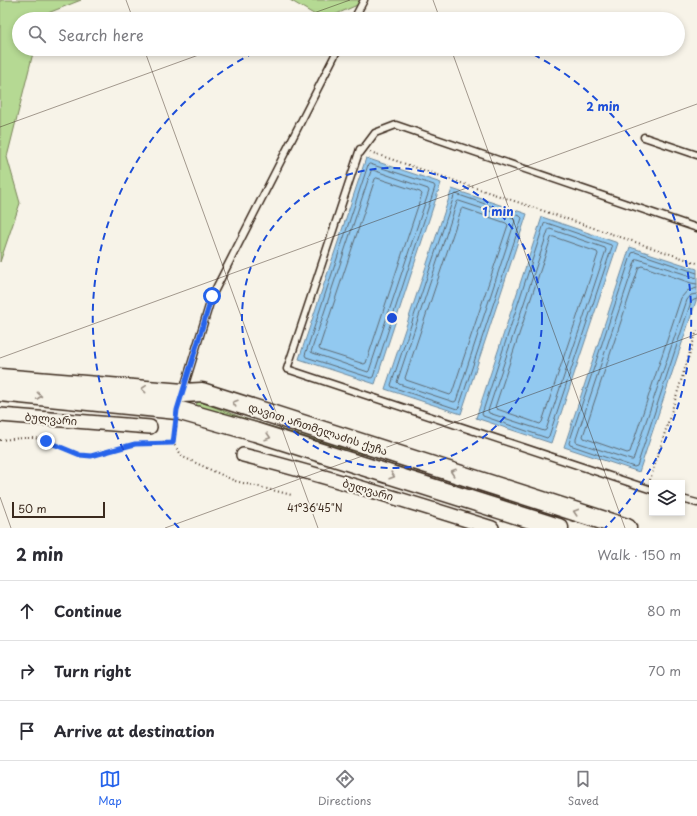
<!DOCTYPE html>
<meta charset="utf-8">
<style>
:root{--surface:#fff;--page:#f2f2f3;--text:#2b2b33;--muted:#7c7c81;--line:#e1e1e2;--accent:#2563eb}
body{margin:0;font-family:"Playpen Sans","Noto Sans Georgian",sans-serif;background:var(--page);color:var(--text)}
.controls{position:absolute;right:12px;bottom:12px;display:grid;overflow:hidden;border-radius:0px;box-shadow:0 2px 6px #0003}
.controls button{width:36px;height:36px;display:grid;place-items:center;padding:0;border:0;border-bottom:1px solid var(--line);background:var(--surface);color:var(--text);font:20px sans-serif}
.scale{position:absolute;left:12px;bottom:10px;width:93px;box-sizing:border-box;padding-left:4px;border:2px solid #3b2a1e;border-top:0;font-size:11px;line-height:14px;white-space:nowrap;color:#3b2a1e;-webkit-text-stroke:3px #f7f3e8;paint-order:stroke}
.stop{position:absolute;width:12px;height:12px;margin:-9px;border:3px solid #2563eb;border-radius:50%;background:#fff}
.stop.end{background:#2563eb;border-color:#fff;box-shadow:0 1px 4px #0008}
.list{margin:0;padding:0;list-style:none}
h2{display:flex;justify-content:space-between;align-items:center;height:52px;margin:0;padding:0 16px;font-size:17px}
h2 small{font-size:13px;font-weight:400;color:var(--muted)}
.list li{display:grid;grid-template-columns:26px 1fr auto;gap:12px;align-items:center;box-sizing:border-box;height:60px;padding:0 16px;border-top:1px solid var(--line)}
.list b{display:block;font-size:15px;white-space:nowrap}
.list em{font-size:13px;font-style:normal;color:var(--muted)}
.icon{flex:none;width:22px;height:22px;fill:none;stroke:currentColor;stroke-width:2;stroke-linecap:round;stroke-linejoin:round}
.map{position:relative;flex:none;width:697px;height:528px;overflow:hidden}
.search{position:absolute;background:var(--surface);box-shadow:0 2px 6px #0003;left:12px;right:12px;top:12px;height:44px;display:flex;align-items:center;gap:10px;box-sizing:border-box;padding:0 14px;border-radius:22px;color:var(--muted);font-size:15px}
.sheet{height:232px;background:var(--surface)}
nav{display:flex;justify-content:space-around;align-items:center;box-sizing:border-box;height:56px;border-top:1px solid var(--line);background:var(--surface);font-size:11px;color:var(--muted)}
nav a{display:grid;justify-items:center;gap:2px}
nav .on{color:var(--accent)}
.map>svg:first-child{display:block}
.green{fill:#b5d993;stroke:#788258}
.water{fill:#92c9f0;stroke:#6f899c}
.lines{fill:none;stroke-linecap:round;stroke-linejoin:round}
.shore{stroke:#5e6a72;stroke-width:1}
.lane-casing{stroke:#3b2a1e;stroke-width:9}
.street-casing{stroke:#3b2a1e;stroke-width:16}
.secondary-casing{stroke:#3b2a1e;stroke-width:21}
.path{stroke:#3b2a1e;stroke-width:2;stroke-dasharray:1 3;stroke-linecap:butt}
.lane{stroke:#f7f3e8;stroke-width:6}
.street{stroke:#f7f3e8;stroke-width:13}
.secondary{stroke:#f7f3e8;stroke-width:18}
.oneway{stroke:#998e83}
.route{stroke:#2563eb;stroke-width:5}
.ticks{fill:none;stroke:#3b2a1e;stroke-width:1;stroke-opacity:0.45}
.ring{fill:none;stroke:#1d4ed8;stroke-width:2;stroke-dasharray:7 5}
.labels{text-anchor:middle;stroke-width:4;stroke-linejoin:round;paint-order:stroke}
.street-label{font-size:11px;fill:#3b2a1e;stroke:#f7f3e8}
.ticks-label{font-size:10px;text-anchor:middle;fill:#3b2a1e;stroke:#f7f3e8;stroke-width:4;stroke-linejoin:round;paint-order:stroke}
.centre{fill:#1d4ed8;stroke:#f7f3e8;stroke-width:2}
.ring-label{font-size:12px;text-anchor:middle;font-weight:bold;fill:#1d4ed8;stroke:#f7f3e8;stroke-width:4;stroke-linejoin:round;paint-order:stroke}
</style>
<div class="map">
<svg width="697" height="528" viewBox="0 0 697 528">
<rect width="100%" height="100%" fill="#f7f3e8"/>
<filter id="ink" filterUnits="userSpaceOnUse"><feTurbulence type="fractalNoise" baseFrequency=".025" numOctaves="2"/><feDisplacementMap in="SourceGraphic" scale="8" xChannelSelector="R" yChannelSelector="G"/><feConvolveMatrix kernelMatrix="1 2 1 2 8 2 1 2 1" color-interpolation-filters="sRGB"/></filter>
<g filter="url(#ink)">
<g class="green">
<polygon points="0,0 81,0 43,15 42,19 19,19 19,49 34,49 7,157 20,203 0,262"/>
<polygon points="290,0 364,0 362,3 325,19 322,19"/>
<polygon points="198,401 246,419 497,494 603,528 596,528 390,462 293,434 193,411"/>
</g>
<g class="water">
<polygon points="366,158 441,183 375,384 299,359"/>
<polygon points="452,189 527,214 461,414 385,389"/>
<polygon points="542,217 618,243 551,443 476,418"/>
<polygon points="630,247 697,269 697,298 639,472 564,447"/>
</g>
<g class="lines">
<g class="shore">
<polygon points="370,164 434,185 435,187 373,377 371,378 306,357 305,355 368,165"/>
<polygon points="373,170 428,189 429,191 369,371 368,372 313,353 311,352 371,171"/>
<polygon points="377,178 420,192 422,194 366,363 364,364 320,350 319,348 375,179"/>
<polygon points="456,194 520,216 522,218 459,407 457,409 392,387 391,385 454,196"/>
<polygon points="459,201 514,219 515,221 456,401 454,402 399,384 397,382 457,202"/>
<polygon points="463,208 506,223 508,225 452,393 450,395 406,380 405,378 461,210"/>
<polygon points="547,223 611,245 612,247 549,436 547,438 483,416 482,414 544,224"/>
<polygon points="550,229 605,248 606,250 546,430 544,431 489,413 488,411 548,231"/>
<polygon points="554,237 597,252 598,254 542,422 540,424 497,409 495,407 551,238"/>
<polyline points="697,273 635,252 632,253 569,443 570,445 634,467 637,466 691,302 694,300 697,299"/>
<polyline points="697,278 638,259 636,259 576,439 576,442 631,460 633,460 687,300 691,295 697,294"/>
<polyline points="697,284 691,283 642,266 639,267 583,436 584,438 627,453 630,452 681,298 687,291 697,288"/>
</g>
<g class="lane-casing">
<g id="lane">
<polyline points="354,19 364,0"/>
<polyline points="644,137 697,155"/>
<polyline points="183,391 212,296 338,49"/>
<polyline points="652,490 287,369 360,149 360,153 375,133 396,125 697,228"/>
<polyline points="682,499 697,503"/>
</g>
</g>
<g class="street-casing">
<g id="street">
<polyline points="0,415 150,427"/>
<path d="M243 455C327 476 410 502 492 528"/>
</g>
</g>
<g class="secondary-casing">
<g id="secondary">
<polyline points="0,378 183,393 202,392 627,528"/>
<polyline points="0,392 177,410 255,432 559,528"/>
</g>
</g>
<g class="path">
<polyline points="370,152 697,263"/>
<polyline points="176,426 173,443 183,457 235,481 292,495"/>
<polyline points="0,440 23,438 35,438 46,441 80,455 91,456 135,444 173,443"/>
<polyline points="650,480 697,330"/>
</g>
<use href="#lane" class="lane"/>
<use href="#street" class="street"/>
<use href="#secondary" class="secondary"/>
</g>
<defs><path id="oneway-chevron" d="M-2-3.5L2.5 0L-2 3.5" fill="none" stroke-width="1.6" stroke-linecap="round" stroke-linejoin="round"/></defs>
<g class="oneway">
<use href="#oneway-chevron" transform="translate(144 389) rotate(-175)"/>
<use href="#oneway-chevron" transform="translate(39 396) rotate(6)"/>
<use href="#oneway-chevron" transform="translate(235 403) rotate(-162)"/>
<use href="#oneway-chevron" transform="translate(268 437) rotate(17)"/>
<use href="#oneway-chevron" transform="translate(453 472) rotate(-162)"/>
<use href="#oneway-chevron" transform="translate(392 476) rotate(17)"/>
<use href="#oneway-chevron" transform="translate(576 512) rotate(-162)"/>
</g>
</g>
<g class="lines" filter="url(#ink)">
<polyline class="route" points="46,441 80,455 91,456 135,444 173,443 177,410 212,296"/>
</g>
<path class="ticks" d="M126 0 133 19M433 0 440 19M297 19 350 0M144 49 318 528M451 49 625 528M0 127 215 49M0 358 697 104M0 497 11 528M165 528 697 334"/>
<g class="ring">
<circle cx="392" cy="318" r="150"/>
<path d="M179 528A299 299 0 0 1 261 49M523 49A299 299 0 0 1 605 528"/>
</g>
<g class="labels">
<g class="street-label">
<text transform="translate(51 419) rotate(5)" y="4">ბულვარი</text>
<text transform="translate(318 429) rotate(18)" y="4">დავით ართმელაძის ქუჩა</text>
<text transform="translate(368 490) rotate(16)" y="4">ბულვარი</text>
</g>
</g>
<g class="ticks-label">
<text x="315" y="512">41°36'45"N</text>
</g>
<circle cx="392" cy="318" r="6" class="centre"/>
<g class="ring-label">
<text x="603" y="111">2 min</text>
<text x="498" y="216">1 min</text>
</g>
</svg>
<div class="controls">
<button><svg class="icon" aria-label="layers" viewBox="0 0 24 24"><path d="M12 4l9 5-9 5-9-5zM3 14l9 5 9-5"/></svg></button>
</div>
<div class="scale">50 m</div>
<div class="stop" style="left:212px;top:296px"></div>
<div class="stop end" style="left:46px;top:441px"></div>
<div class="search"><svg class="icon" aria-label="search" viewBox="0 0 24 24"><circle cx="10" cy="10" r="6"/><path d="M15 15l6 6"/></svg>Search here</div>
</div>
<section class="sheet">
<h2>2 min<small>Walk · 150 m</small></h2>
<ul class="list">
<li><svg class="icon" aria-label="ahead" viewBox="0 0 24 24"><path d="M12 20V5M6 11l6-6 6 6"/></svg><div><b>Continue</b></div><em>80 m</em></li>
<li><svg class="icon" aria-label="right" viewBox="0 0 24 24"><path d="M7 20v-9h11M14 6l5 5-5 5"/></svg><div><b>Turn right</b></div><em>70 m</em></li>
<li><svg class="icon" aria-label="arrive" viewBox="0 0 24 24"><path d="M6 21V4h12l-3 4 3 4H6"/></svg><div><b>Arrive at destination</b></div></li>
</ul>
</section>
<nav>
<a class="on"><svg class="icon" aria-label="map" viewBox="0 0 24 24"><path d="M3 6l6-2 6 2 6-2v14l-6 2-6-2-6 2zM9 4v14M15 6v14"/></svg>Map</a>
<a><svg class="icon" aria-label="directions" viewBox="0 0 24 24"><path d="M12 3l9 9-9 9-9-9zM9 14v-3h6M13 9l2 2-2 2"/></svg>Directions</a>
<a><svg class="icon" aria-label="saved" viewBox="0 0 24 24"><path d="M7 4h10v16l-5-4-5 4z"/></svg>Saved</a>
</nav>
